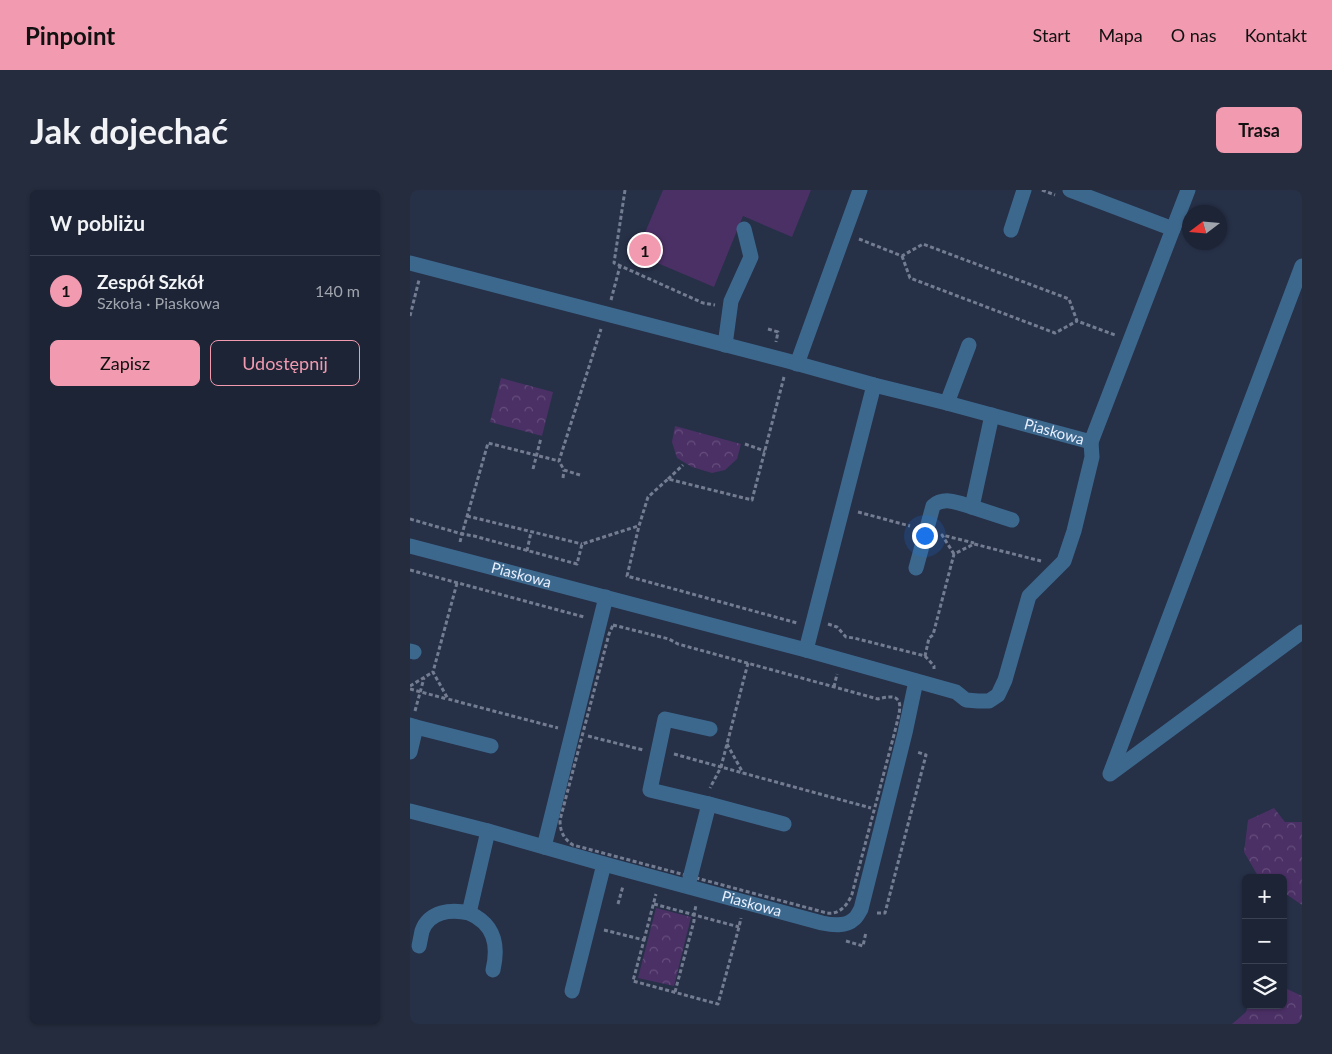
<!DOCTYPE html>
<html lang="pl">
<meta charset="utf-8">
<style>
:root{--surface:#1c2435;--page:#252c3d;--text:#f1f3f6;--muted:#a0a4ad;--line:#3a4150;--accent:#f29ab0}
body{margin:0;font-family:Lato,sans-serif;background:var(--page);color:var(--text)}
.controls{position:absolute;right:15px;bottom:15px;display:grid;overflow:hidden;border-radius:8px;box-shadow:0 1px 4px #0004}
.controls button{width:45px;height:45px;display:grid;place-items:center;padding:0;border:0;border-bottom:1px solid var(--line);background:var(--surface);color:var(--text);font:25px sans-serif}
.compass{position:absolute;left:772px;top:15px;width:45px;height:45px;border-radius:50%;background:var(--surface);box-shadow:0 1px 4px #0004;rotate:254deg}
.you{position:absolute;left:514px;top:345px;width:18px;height:18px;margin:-12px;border:4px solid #fff;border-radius:50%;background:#1a73e8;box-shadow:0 0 0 8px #1a73e833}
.badge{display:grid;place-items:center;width:32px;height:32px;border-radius:50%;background:var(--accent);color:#111;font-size:16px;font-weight:700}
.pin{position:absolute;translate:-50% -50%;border:2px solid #fff;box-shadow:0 1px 5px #0006}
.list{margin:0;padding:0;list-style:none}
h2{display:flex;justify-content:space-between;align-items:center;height:65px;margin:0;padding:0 20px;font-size:21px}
h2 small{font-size:16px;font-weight:400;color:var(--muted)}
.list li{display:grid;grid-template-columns:32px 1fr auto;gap:15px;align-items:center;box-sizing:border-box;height:70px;padding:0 20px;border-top:1px solid var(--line)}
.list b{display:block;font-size:19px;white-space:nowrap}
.list p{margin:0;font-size:16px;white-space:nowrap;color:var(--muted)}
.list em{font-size:16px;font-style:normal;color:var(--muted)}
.actions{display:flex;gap:10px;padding:15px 20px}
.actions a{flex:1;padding:11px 0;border:1px solid var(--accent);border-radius:8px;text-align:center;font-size:18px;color:var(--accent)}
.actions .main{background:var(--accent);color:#111}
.icon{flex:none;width:28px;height:28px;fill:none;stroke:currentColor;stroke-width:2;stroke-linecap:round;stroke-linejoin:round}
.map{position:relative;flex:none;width:892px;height:834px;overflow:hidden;border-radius:8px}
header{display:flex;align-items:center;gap:30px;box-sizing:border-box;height:70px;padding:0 25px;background:var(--accent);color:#111}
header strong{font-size:24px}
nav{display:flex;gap:28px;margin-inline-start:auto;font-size:18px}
.intro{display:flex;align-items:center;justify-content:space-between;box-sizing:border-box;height:120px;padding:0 30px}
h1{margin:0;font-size:35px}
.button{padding:12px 22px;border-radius:8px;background:var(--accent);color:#111;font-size:18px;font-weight:700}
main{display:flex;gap:30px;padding:0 30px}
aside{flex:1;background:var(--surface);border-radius:8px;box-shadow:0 1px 4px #0004}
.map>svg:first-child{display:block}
.grass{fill:#4b3066}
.forest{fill:url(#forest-crowns)}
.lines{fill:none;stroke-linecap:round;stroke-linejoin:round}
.path{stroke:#737c90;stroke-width:3;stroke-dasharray:4 2.5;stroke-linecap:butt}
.minor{stroke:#3d688e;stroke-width:15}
.labels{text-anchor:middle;stroke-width:5;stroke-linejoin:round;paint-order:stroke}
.street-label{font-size:15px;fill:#e8effe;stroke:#1d263c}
</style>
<header>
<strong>Pinpoint</strong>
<nav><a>Start</a><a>Mapa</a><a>O nas</a><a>Kontakt</a></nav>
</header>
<div class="intro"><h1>Jak dojechać</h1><a class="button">Trasa</a></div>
<main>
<aside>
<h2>W pobliżu<small></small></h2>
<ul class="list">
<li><span class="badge">1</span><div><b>Zespół Szkół</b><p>Szkoła · Piaskowa</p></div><em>140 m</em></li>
</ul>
<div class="actions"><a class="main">Zapisz</a><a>Udostępnij</a></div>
</aside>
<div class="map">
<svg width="892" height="834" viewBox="0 0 892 834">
<defs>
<pattern id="forest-crowns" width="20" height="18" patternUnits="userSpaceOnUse" patternTransform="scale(1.25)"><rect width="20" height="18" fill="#4b3066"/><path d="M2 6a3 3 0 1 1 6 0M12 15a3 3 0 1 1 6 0" fill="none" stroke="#654e7d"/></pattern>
</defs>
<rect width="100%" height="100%" fill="#263047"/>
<polygon class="grass" points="253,0 401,0 382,47 333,26 304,97 226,64"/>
<g class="forest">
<polygon points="91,188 143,202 132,246 80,232"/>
<polygon points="265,236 331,254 327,269 315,280 302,283 282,277 267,268 262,252"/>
<polygon points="864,618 875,632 892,632 892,715 873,702 873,688 851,688 848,686 834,662 838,630"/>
<polygon points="246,718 281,727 264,796 228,788"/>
<polygon points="873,797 892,806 892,834 822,834 836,822 838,815 873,815"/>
</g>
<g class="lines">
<g class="path">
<polyline points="215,0 204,73 293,113 305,115"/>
<polyline points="632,0 645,5"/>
<polyline points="449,49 492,66 513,54 659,109 667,131 705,145"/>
<polyline points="492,66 500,88 645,143 667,131"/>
<polyline points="201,110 210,76"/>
<polyline points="0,126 9,90"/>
<polyline points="358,139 368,142 366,152"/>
<polyline points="374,187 342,310 258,289 238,307 229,336 217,386 387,433"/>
<polyline points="335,254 355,261"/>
<polyline points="123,279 131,248"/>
<polyline points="170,285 154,280 149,271 191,139"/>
<polyline points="153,288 154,280"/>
<polyline points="258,289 273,275"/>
<polyline points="448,322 500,336"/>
<polyline points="57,326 172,354"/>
<polyline points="0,329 52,344 78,253 149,271"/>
<polyline points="50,352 52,344 64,346 167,374 172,354 228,336"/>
<polyline points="117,361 121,342"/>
<polyline points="544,364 532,345 564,353"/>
<polyline points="0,380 174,427"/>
<polyline points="47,393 23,482 38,509 148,538"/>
<polyline points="418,434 427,437 436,447 444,448 515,466 519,448 523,445 544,364 564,354 631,371"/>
<path d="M203 435 259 449 268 454 468 509C499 500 489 522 485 541L442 704C438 714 430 725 417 723L163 655C154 649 150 642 150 630L199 444Z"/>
<polyline points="515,466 524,476 524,479"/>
<polyline points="338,473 311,577 461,618"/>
<polyline points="0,496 23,482"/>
<polyline points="424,497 427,484"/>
<polyline points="0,499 37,509"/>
<polyline points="5,521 14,488"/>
<polyline points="178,546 233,560"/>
<polyline points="317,554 333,583"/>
<polyline points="264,564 311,577 300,598"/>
<polyline points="208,714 213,696"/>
<polyline points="244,714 329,737"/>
<polyline points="467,723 475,723 516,565 507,562"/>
<polyline points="194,740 234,750 223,791 308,814 329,737 331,728"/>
<polyline points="234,750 246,704"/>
<polyline points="436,751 453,756 456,742"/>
<polyline points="265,802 284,731 284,725 286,715"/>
</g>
<g class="minor">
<polyline points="660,0 763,39"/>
<polyline points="601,40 614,0"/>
<path id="s1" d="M0 73 378 171 464 195 537 213 681 252 778 0"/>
<polyline points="892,76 700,584 892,442"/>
<polyline points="315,155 321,111 341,67 334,39"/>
<polyline points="387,174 450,0"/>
<polyline points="537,213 559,155"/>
<polyline points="582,225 562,317 602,330"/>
<path id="s2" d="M0 356 396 460 546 502 556 510 568 511H579L588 505 595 490 619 406 654 371 664 341 682 267 681 252"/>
<path d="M506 378 523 316C534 306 549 313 562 317"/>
<polyline points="396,460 464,195"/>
<polyline points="0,461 4,462"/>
<polyline points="0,535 6,537 0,562"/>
<polyline points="6,537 81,556"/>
<polyline points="299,614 240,600 255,529 300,539"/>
<path id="s3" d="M0 621 78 641 194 674 412 733C422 735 436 737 444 729 447 727 449 722 451 719L495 543 506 491"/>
<polyline points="134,657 196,407"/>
<polyline points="278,696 299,614 374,634"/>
<path d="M59 723C84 734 89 754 83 780"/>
<path d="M9 756C10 751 11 746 12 741 19 721 41 719 59 723L78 641"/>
<polyline points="162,801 194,674"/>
</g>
</g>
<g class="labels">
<g class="street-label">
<text dy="5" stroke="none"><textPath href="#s1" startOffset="666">Piaskowa</textPath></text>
<text dy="5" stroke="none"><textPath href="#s2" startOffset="115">Piaskowa</textPath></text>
<text dy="5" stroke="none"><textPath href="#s3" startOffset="354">Piaskowa</textPath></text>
</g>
</g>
</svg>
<div class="controls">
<button>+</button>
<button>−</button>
<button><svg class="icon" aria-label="layers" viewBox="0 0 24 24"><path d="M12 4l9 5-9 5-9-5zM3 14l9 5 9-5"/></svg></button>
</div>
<svg class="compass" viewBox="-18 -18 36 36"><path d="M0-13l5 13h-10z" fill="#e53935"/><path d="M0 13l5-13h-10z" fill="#a0a4ad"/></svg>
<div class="you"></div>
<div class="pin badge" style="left:235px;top:60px">1</div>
</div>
</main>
